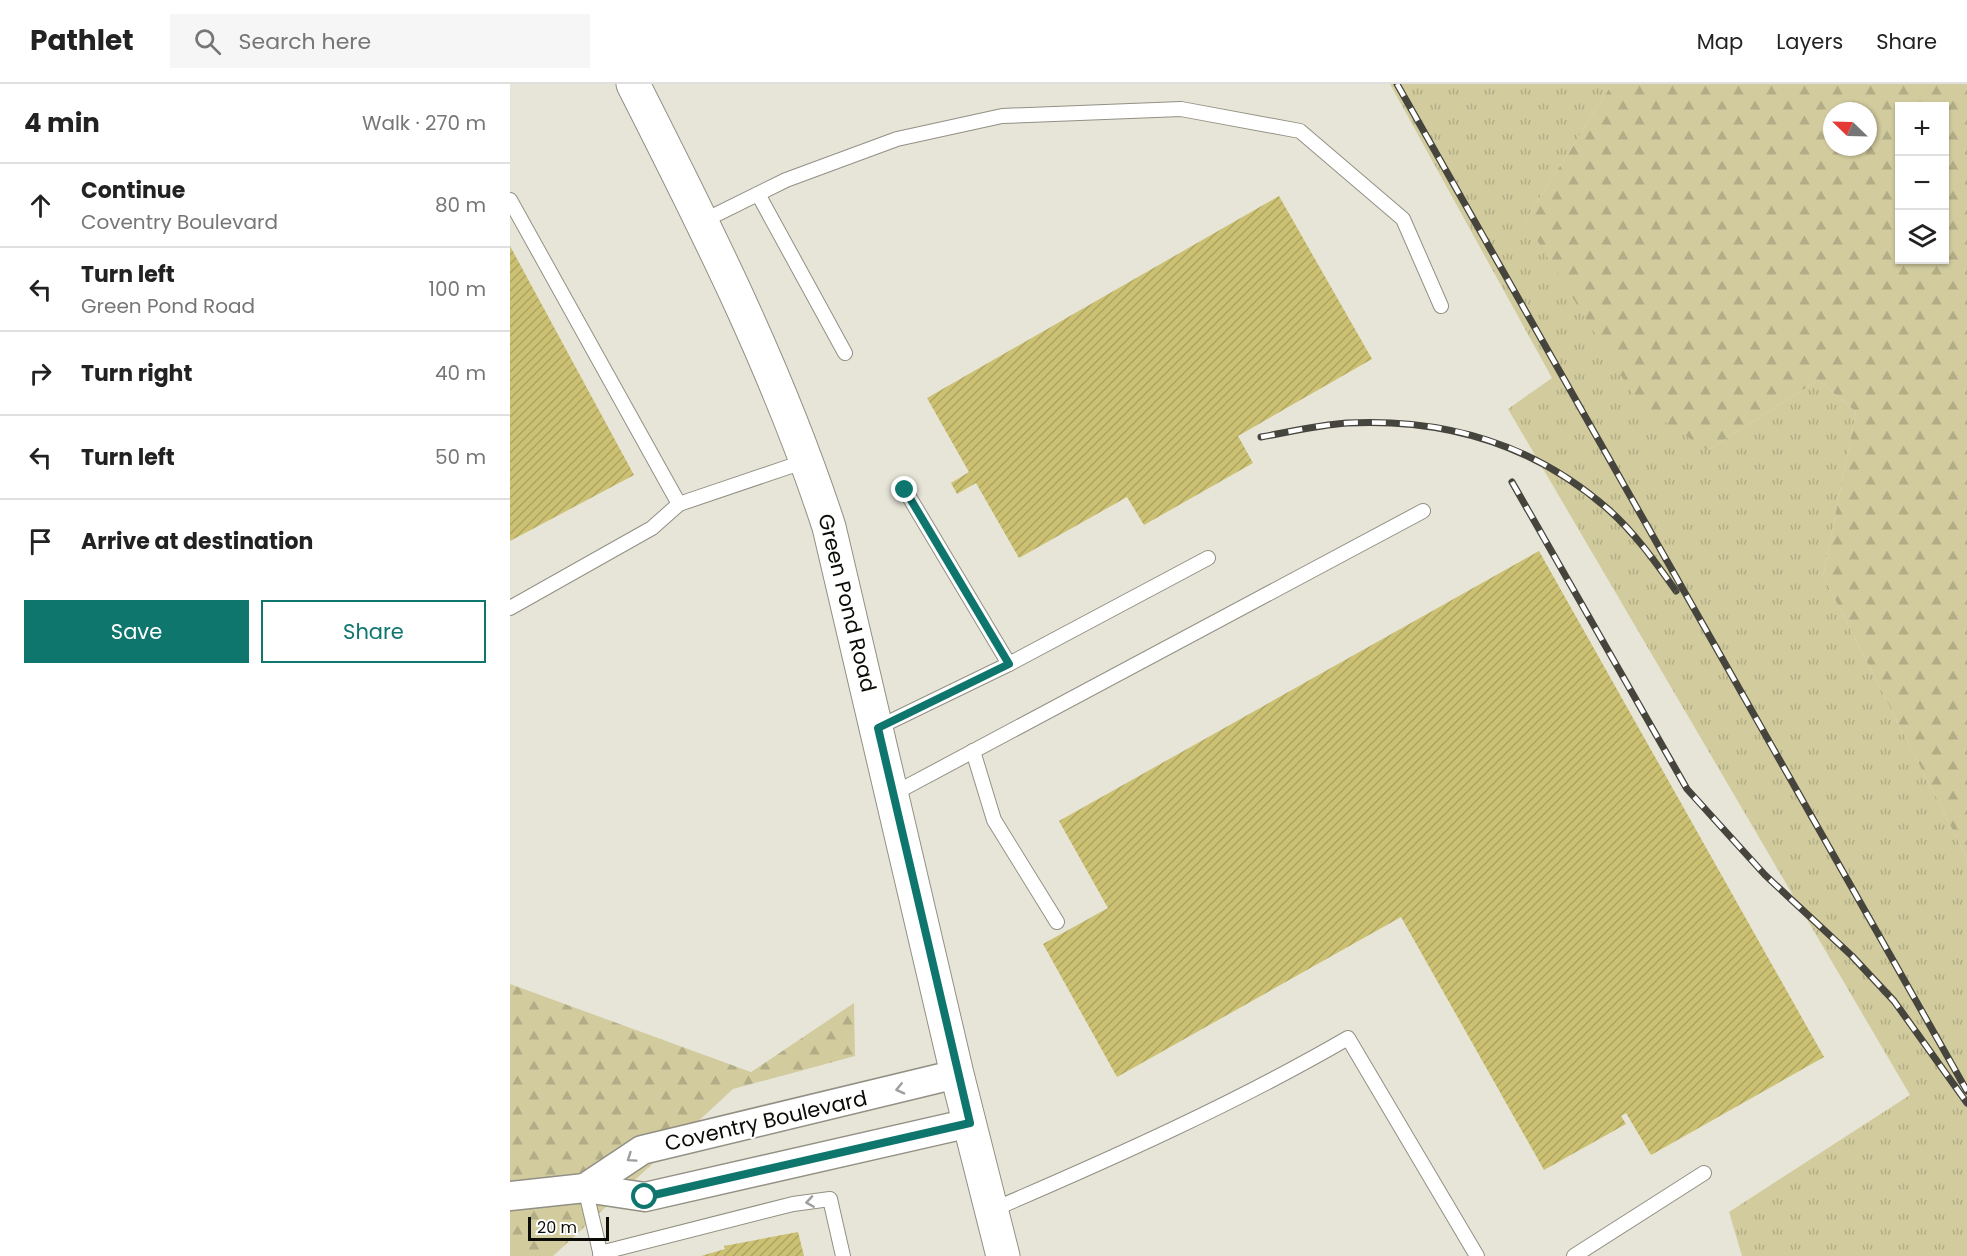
<!DOCTYPE html>
<meta charset="utf-8">
<style>
:root{--surface:#fff;--page:#f6f6f6;--text:#222;--muted:#767676;--line:#e0e0e0;--accent:#0f766e}
body{margin:0;font-family:Poppins,sans-serif;background:var(--page);color:var(--text)}
.controls{position:absolute;right:18px;top:18px;display:grid;overflow:hidden;border-radius:0px;box-shadow:0 2px 4px #0004}
.controls button{width:54px;height:54px;display:grid;place-items:center;padding:0;border:0;border-bottom:2px solid var(--line);background:var(--surface);color:var(--text);font:30px sans-serif}
.compass{position:absolute;left:1313px;top:18px;width:54px;height:54px;border-radius:50%;background:var(--surface);box-shadow:0 2px 4px #0004;rotate:293deg}
.scale{position:absolute;left:18px;bottom:15px;width:81px;box-sizing:border-box;padding-left:6px;border:3px solid #0c0c07;border-top:0;font-size:16px;line-height:21px;white-space:nowrap;color:#0c0c07;-webkit-text-stroke:4px #fff;paint-order:stroke}
.stop{position:absolute;width:18px;height:18px;margin:-14px;border:4px solid #0f766e;border-radius:50%;background:#fff}
.stop.end{background:#0f766e;border-color:#fff;box-shadow:0 2px 6px #0008}
.list{margin:0;padding:0;list-style:none}
h2{display:flex;justify-content:space-between;align-items:center;height:78px;margin:0;padding:0 24px;font-size:26px}
h2 small{font-size:20px;font-weight:400;color:var(--muted)}
.list li{display:grid;grid-template-columns:39px 1fr auto;gap:18px;align-items:center;box-sizing:border-box;height:84px;padding:0 24px;border-top:2px solid var(--line)}
.list b{display:block;font-size:22px;white-space:nowrap}
.list p{margin:0;font-size:20px;white-space:nowrap;color:var(--muted)}
.list em{font-size:20px;font-style:normal;color:var(--muted)}
.actions{display:flex;gap:12px;padding:18px 24px}
.actions a{flex:1;padding:14px 0;border:2px solid var(--accent);border-radius:0px;text-align:center;font-size:21px;color:var(--accent)}
.actions .main{background:var(--accent);color:#fff}
.icon{flex:none;width:33px;height:33px;fill:none;stroke:currentColor;stroke-width:2;stroke-linecap:round;stroke-linejoin:round}
.map{position:relative;flex:none;width:1457px;height:1172px;overflow:hidden}
header{display:flex;align-items:center;gap:36px;box-sizing:border-box;height:84px;padding:0 30px;background:var(--surface);border-bottom:2px solid var(--line)}
header strong{font-size:28px}
nav{display:flex;gap:33px;margin-inline-start:auto;font-size:21px}
.search{width:420px;height:54px;background:var(--page);display:flex;align-items:center;gap:15px;box-sizing:border-box;padding:0 21px;border-radius:0px;color:var(--muted);font-size:22px}
main{display:flex}
aside{flex:1;background:var(--surface)}
.map>svg:first-child{display:block}
.grass{fill:url(#grass-tufts)}
.forest{fill:url(#forest-firs);fill-rule:evenodd}
.building{fill:url(#building-hatch)}
.lines{fill:none;stroke-linecap:round;stroke-linejoin:round}
.service-casing{stroke:#929084;stroke-width:16}
.minor-casing{stroke:#929084;stroke-width:31}
.primary-casing{stroke:#929084;stroke-width:35}
.service{stroke:#fff;stroke-width:14}
.minor{stroke:#fff;stroke-width:28}
.primary{stroke:#fff;stroke-width:33}
.rail-casing{stroke:#45443d;stroke-width:7}
.rail{stroke:#fff;stroke-width:4.5;stroke-dasharray:14;stroke-linecap:butt}
.oneway{stroke:#9e9e9c}
.route{stroke:#0f766e;stroke-width:8}
.labels{text-anchor:middle;stroke-width:4.5;stroke-linejoin:round;paint-order:stroke}
.street-label{font-size:21px;fill:#0c0c07;stroke:#fff}
</style>
<header>
<strong>Pathlet</strong>
<div class="search"><svg class="icon" aria-label="search" viewBox="0 0 24 24"><circle cx="10" cy="10" r="6"/><path d="M15 15l6 6"/></svg>Search here</div>
<nav><a>Map</a><a>Layers</a><a>Share</a></nav>
</header>
<main>
<aside>
<h2>4 min<small>Walk · 270 m</small></h2>
<ul class="list">
<li><svg class="icon" aria-label="ahead" viewBox="0 0 24 24"><path d="M12 20V5M6 11l6-6 6 6"/></svg><div><b>Continue</b><p>Coventry Boulevard</p></div><em>80 m</em></li>
<li><svg class="icon" aria-label="left" viewBox="0 0 24 24"><path d="M17 20v-9H6M10 6l-5 5 5 5"/></svg><div><b>Turn left</b><p>Green Pond Road</p></div><em>100 m</em></li>
<li><svg class="icon" aria-label="right" viewBox="0 0 24 24"><path d="M7 20v-9h11M14 6l5 5-5 5"/></svg><div><b>Turn right</b></div><em>40 m</em></li>
<li><svg class="icon" aria-label="left" viewBox="0 0 24 24"><path d="M17 20v-9H6M10 6l-5 5 5 5"/></svg><div><b>Turn left</b></div><em>50 m</em></li>
<li><svg class="icon" aria-label="arrive" viewBox="0 0 24 24"><path d="M6 21V4h12l-3 4 3 4H6"/></svg><div><b>Arrive at destination</b></div></li>
</ul>
<div class="actions"><a class="main">Save</a><a>Share</a></div>
</aside>
<div class="map">
<svg width="1457" height="1172" viewBox="0 0 1457 1172">
<defs>
<pattern id="grass-tufts" width="24" height="20" patternUnits="userSpaceOnUse" patternTransform="scale(1.5)"><rect width="24" height="20" fill="#d2cb9e"/><path d="M3 7l-1-3M5 7V3M7 7l1-3M15 17l-1-3M17 17v-4M19 17l1-3" fill="none" stroke="#b3ad87"/></pattern>
<pattern id="forest-firs" width="22" height="20" patternUnits="userSpaceOnUse" patternTransform="scale(1.5)"><rect width="22" height="20" fill="#d2cb9e"/><path d="M5 1l3.5 6h-7zM16 11l3.5 6h-7z" fill="#b3ad87"/></pattern>
<pattern id="building-hatch" width="6" height="6" patternUnits="userSpaceOnUse" patternTransform="scale(1.5)"><rect width="6" height="6" fill="#ccc072"/><path d="M-1 1l2-2M0 6l6-6M5 7l2-2" fill="none" stroke="#aea461"/></pattern>
</defs>
<rect width="100%" height="100%" fill="#e7e5d7"/>
<polygon class="grass" points="880,0 1102,0 1015,137 1198,366 1308,296 1346,328 1313,492 1457,774 1457,1172 1232,1172 1219,1128 1400,1011 998,325 1042,294"/>
<g class="forest">
<path d="M1102 0H1457V774L1313 492 1346 328 1308 296 1198 366 1130 322 1015 137ZM1390 22H1434V176H1390ZM1322 27H1358V63H1322Z"/>
<polygon points="0,900 241,988 344,919 345,972 223,1005 43,1172 0,1172"/>
</g>
<g class="building">
<polygon points="769,112 862,275 728,352 743,379 634,441 617,413 509,474 466,399 447,410 441,399 459,388 417,314"/>
<polygon points="0,162 124,391 0,457"/>
<polygon points="1029,467 1314,973 1141,1071 1116,1029 1111,1032 1116,1040 1034,1086 891,833 607,993 533,860 598,824 549,737"/>
<polygon points="288,1148 294,1172 191,1172 215,1165 214,1162"/>
</g>
<g class="lines">
<g class="service-casing">
<g id="service">
<polyline points="248,110 335,269"/>
<polyline points="0,116 169,420"/>
<polyline points="191,138 276,96 387,55 492,32 671,25 790,47 893,135 931,222"/>
<polyline points="0,524 142,444 169,420 296,377"/>
<polyline points="499,580 698,474"/>
<polyline points="367,644 499,580 395,406"/>
<polyline points="463,667 484,736 547,838"/>
<polyline points="383,710 913,427"/>
<polyline points="75,1104 91,1172"/>
<path d="M482 1126C603 1074 724 1020 838 954L967 1172"/>
<polyline points="90,1169 283,1120 320,1115 333,1172"/>
<polyline points="1064,1172 1194,1089"/>
</g>
</g>
<g class="minor-casing">
<g id="minor">
<polyline points="75,1104 132,1066 447,990"/>
<polyline points="0,1112 75,1104 135,1113 460,1039"/>
</g>
</g>
<g class="primary-casing">
<path id="primary" d="M123 0C196 144 269 289 319 443L447 990 493 1172"/>
</g>
<use href="#service" class="service"/>
<use href="#minor" class="minor"/>
<use href="#primary" class="primary"/>
<g class="rail-casing">
<g id="rail">
<polyline points="887,0 1457,1007"/>
<path d="M751 353C779 348 808 341 837 339 936 334 1024 360 1099 426 1125 449 1146 479 1166 507"/>
<polyline points="1002,398 1177,705 1255,791 1342,872 1384,917 1457,1019"/>
</g>
</g>
<use href="#rail" class="rail"/>
</g>
<defs><path id="oneway-chevron" d="M-2-3.5L2.5 0L-2 3.5" fill="none" stroke-width="1.6" stroke-linecap="round" stroke-linejoin="round" transform="scale(1.5)"/></defs>
<g class="oneway">
<use href="#oneway-chevron" transform="translate(390 1005) rotate(167)"/>
<use href="#oneway-chevron" transform="translate(121 1074) rotate(146)"/>
<use href="#oneway-chevron" transform="translate(300 1118) rotate(171)"/>
</g>
<g class="lines">
<polyline class="route" points="135,1113 460,1039 368,644 499,580 395,406"/>
</g>
<g class="labels">
<g class="street-label">
<text transform="translate(337 519) rotate(76)" y="7">Green Pond Road</text>
<text transform="translate(256 1037) rotate(-13)" y="7">Coventry Boulevard</text>
</g>
</g>
</svg>
<div class="controls">
<button>+</button>
<button>−</button>
<button><svg class="icon" aria-label="layers" viewBox="0 0 24 24"><path d="M12 4l9 5-9 5-9-5zM3 14l9 5 9-5"/></svg></button>
</div>
<svg class="compass" viewBox="-18 -18 36 36"><path d="M0-13l5 13h-10z" fill="#e53935"/><path d="M0 13l5-13h-10z" fill="#767676"/></svg>
<div class="scale">20 m</div>
<div class="stop" style="left:135px;top:1113px"></div>
<div class="stop end" style="left:395px;top:406px"></div>
</div>
</main>
